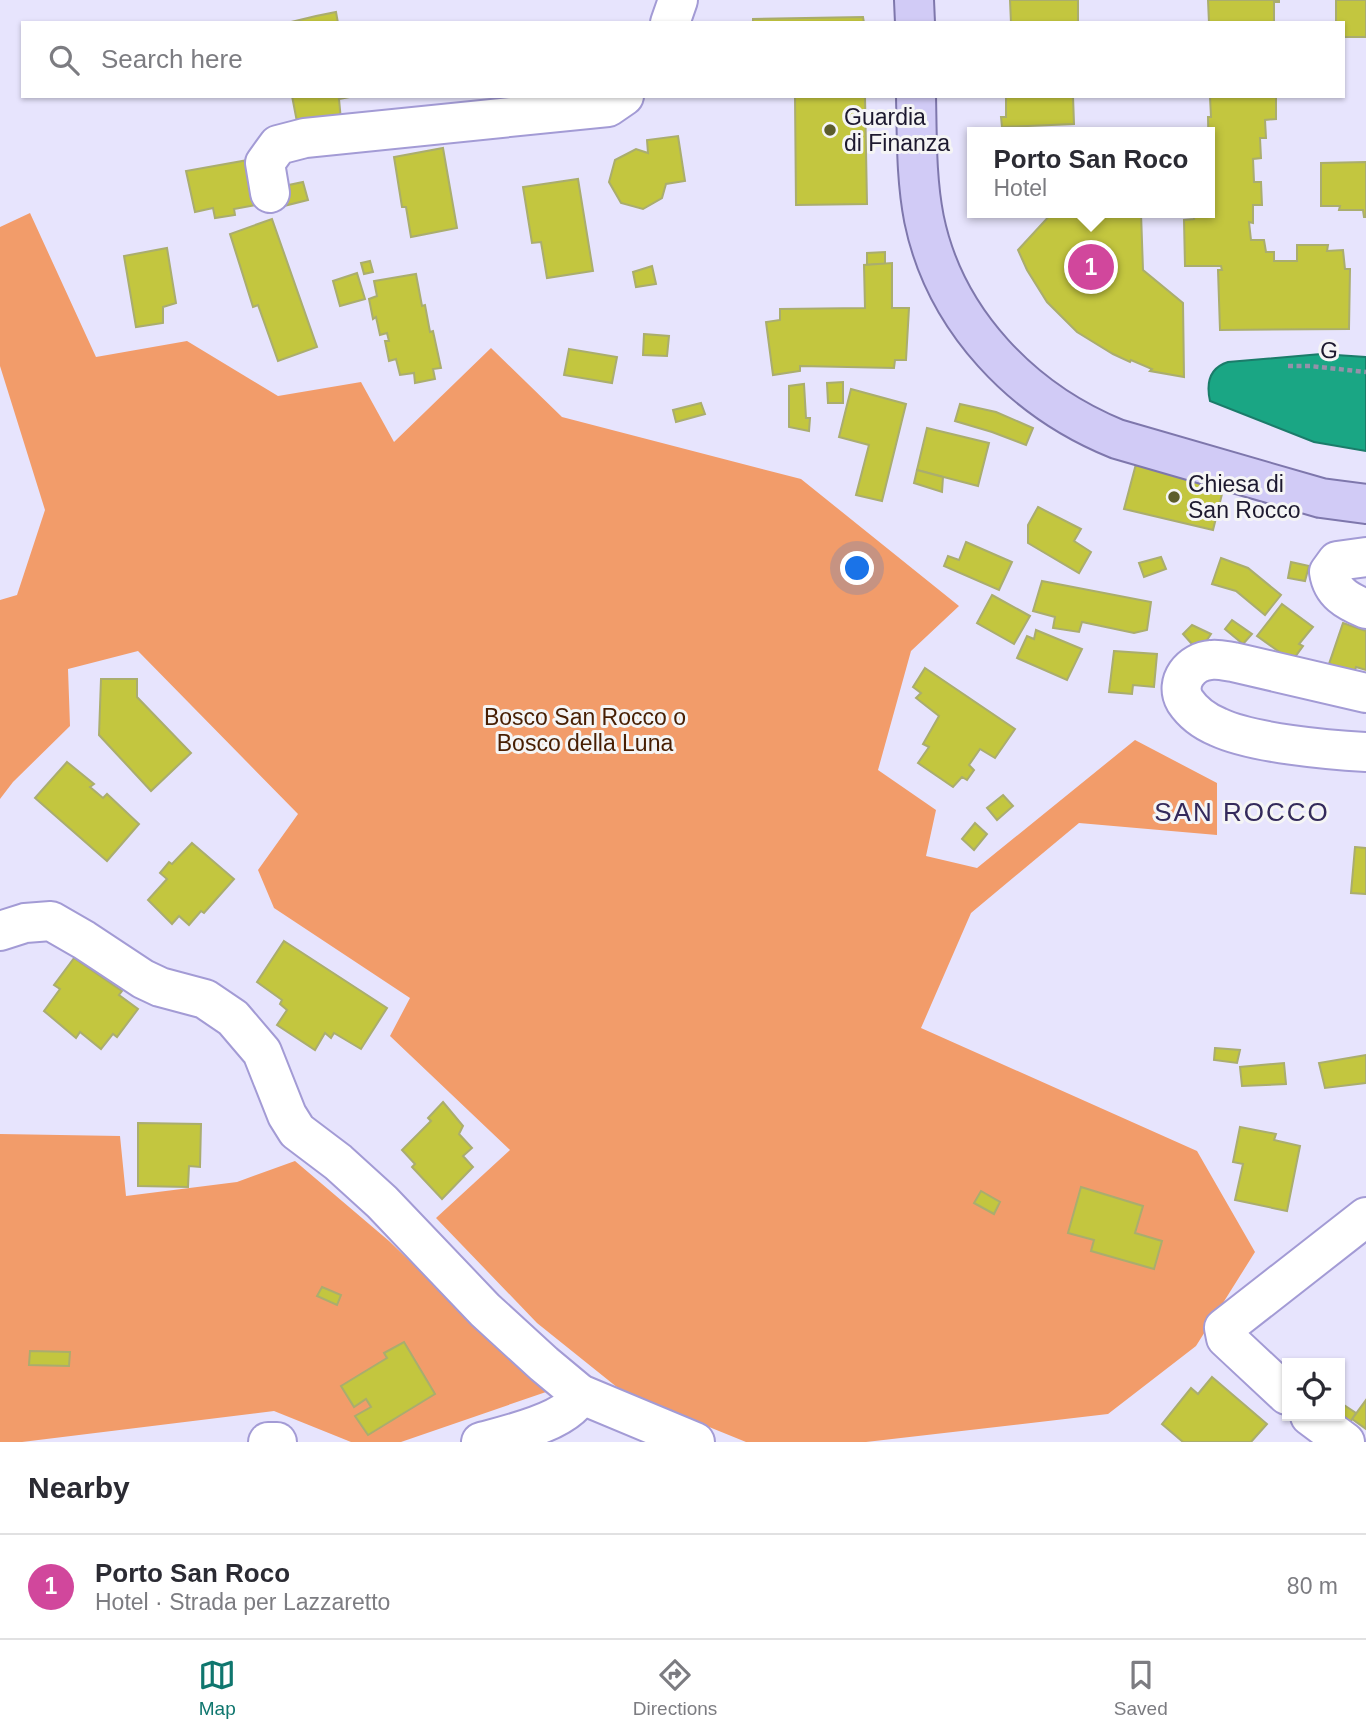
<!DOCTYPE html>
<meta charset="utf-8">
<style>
:root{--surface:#fff;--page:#f7f7f7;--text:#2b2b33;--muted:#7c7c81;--line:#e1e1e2;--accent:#0f766e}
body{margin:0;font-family:Arial,sans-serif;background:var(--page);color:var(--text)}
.controls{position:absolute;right:21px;bottom:21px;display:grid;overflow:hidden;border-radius:0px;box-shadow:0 2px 5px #0004}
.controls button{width:63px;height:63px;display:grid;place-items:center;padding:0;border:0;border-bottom:2px solid var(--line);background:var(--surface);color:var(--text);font:35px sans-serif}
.you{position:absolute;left:858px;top:569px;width:24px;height:24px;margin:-18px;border:5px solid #fff;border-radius:50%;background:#1a73e8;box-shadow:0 0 0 10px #1a73e833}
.badge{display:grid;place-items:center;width:46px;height:46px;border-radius:50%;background:var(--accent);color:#fff;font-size:23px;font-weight:700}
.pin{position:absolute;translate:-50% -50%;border:4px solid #fff;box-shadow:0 2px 7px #0006}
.popup{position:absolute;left:967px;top:127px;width:248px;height:91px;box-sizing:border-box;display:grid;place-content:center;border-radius:0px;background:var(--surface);filter:drop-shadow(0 2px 5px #0005);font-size:23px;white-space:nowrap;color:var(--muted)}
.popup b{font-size:26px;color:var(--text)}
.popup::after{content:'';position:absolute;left:50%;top:100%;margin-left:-14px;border:14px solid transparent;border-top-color:var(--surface)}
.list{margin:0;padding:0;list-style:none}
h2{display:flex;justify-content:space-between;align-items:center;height:91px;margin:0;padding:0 28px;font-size:30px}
h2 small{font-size:23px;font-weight:400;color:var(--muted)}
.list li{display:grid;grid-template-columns:46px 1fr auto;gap:21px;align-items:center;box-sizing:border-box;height:105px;padding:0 28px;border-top:2px solid var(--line)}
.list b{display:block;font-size:26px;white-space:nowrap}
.list p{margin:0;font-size:23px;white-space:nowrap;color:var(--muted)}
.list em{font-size:23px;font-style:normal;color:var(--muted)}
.icon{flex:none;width:38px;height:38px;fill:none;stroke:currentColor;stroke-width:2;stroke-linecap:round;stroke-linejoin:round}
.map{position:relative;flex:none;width:1366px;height:1442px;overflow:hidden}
.search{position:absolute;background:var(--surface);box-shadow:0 2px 5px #0004;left:21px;right:21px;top:21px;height:77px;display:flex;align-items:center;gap:18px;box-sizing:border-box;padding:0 24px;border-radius:0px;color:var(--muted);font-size:26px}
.sheet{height:196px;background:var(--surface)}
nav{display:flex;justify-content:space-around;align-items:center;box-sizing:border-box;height:98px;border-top:2px solid var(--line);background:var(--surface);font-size:19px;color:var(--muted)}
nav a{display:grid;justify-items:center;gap:4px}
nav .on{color:var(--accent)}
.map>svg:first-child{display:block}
.forest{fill:#f29c6a}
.water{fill:#1aa684;stroke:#1b7c6a;stroke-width:2}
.building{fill:#c3c63f;stroke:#aaad6e;stroke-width:2}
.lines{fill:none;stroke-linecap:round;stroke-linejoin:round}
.minor-casing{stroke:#a39bd5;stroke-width:42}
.major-casing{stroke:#7e77ac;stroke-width:42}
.path{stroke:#9591a9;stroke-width:4.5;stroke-dasharray:5 3.5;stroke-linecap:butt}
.minor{stroke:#fff;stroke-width:38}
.major{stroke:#d1cbf6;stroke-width:38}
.poi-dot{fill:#5c5d2b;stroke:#f5f5f5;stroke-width:2.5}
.labels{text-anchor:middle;stroke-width:6;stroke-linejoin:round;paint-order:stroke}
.poi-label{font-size:23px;fill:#1d192f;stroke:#f5f5f5;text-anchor:start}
.street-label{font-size:23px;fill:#1d192f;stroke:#f5f5f5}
.park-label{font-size:23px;fill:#471e02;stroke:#f5f5f5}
.quarter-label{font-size:26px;letter-spacing:2px;fill:#342a5b;stroke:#f5f5f5}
</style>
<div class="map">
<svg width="1366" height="1442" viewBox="0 0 1366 1442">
<rect width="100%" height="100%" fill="#e7e4fd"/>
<g class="forest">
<polygon points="30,213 96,357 187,341 278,396 361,382 394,442 491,348 562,417 801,479 959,606 911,651 878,770 936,810 926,856 977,868 1135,740 1217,783 1217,835 1079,823 971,913 921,1028 1197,1151 1255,1252 1196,1346 1108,1414 866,1442 746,1442 623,1392 537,1323 436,1218 510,1150 390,1036 410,998 274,908 258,870 298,814 138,651 68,669 70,726 13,782 0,799 0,600 17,595 45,510 0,366 0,227"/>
<polygon points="0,1134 120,1136 126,1196 237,1182 295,1161 389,1241 546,1392 401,1442 351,1442 274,1411 22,1442 0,1442"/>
</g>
<path class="water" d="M1321 354 1366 357V451L1314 442 1210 401C1206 383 1209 368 1228 362Z"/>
<g class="building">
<polygon points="1010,0 1078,0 1078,23 1011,23"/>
<polygon points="1208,0 1279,0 1279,2 1274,2 1274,23 1209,23"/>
<polygon points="1336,0 1366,0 1366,37 1343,37 1343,23 1336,23"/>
<polygon points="336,12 338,23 287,23 316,16"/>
<polygon points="863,17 864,23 753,23 753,19"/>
<polygon points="292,96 355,96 339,99 341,120 297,122"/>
<polygon points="795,96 865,96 867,204 796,205"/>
<polygon points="1006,96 1073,96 1074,124 1002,127 1001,117 1006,117"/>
<polygon points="1155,96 1276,96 1276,119 1265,120 1266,138 1260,138 1261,158 1253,159 1254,182 1261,182 1262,205 1253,205 1253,223 1249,222 1251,240 1264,240 1266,252 1274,252 1274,261 1297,261 1297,245 1328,245 1327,251 1343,250 1345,269 1350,269 1349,329 1220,330 1218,270 1222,270 1221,266 1185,266 1184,220 1194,219 1193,213 1210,213 1208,117 1211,117 1210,97"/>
<polygon points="678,136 685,181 666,184 662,198 643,209 621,203 609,182 615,160 636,149 648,153 647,140"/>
<polygon points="443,148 457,228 411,237 406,207 402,207 394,157"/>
<polygon points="248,160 256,205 234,209 235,215 215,218 213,208 195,212 186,171"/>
<polygon points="1366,162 1366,217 1364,217 1363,210 1339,210 1340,206 1321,206 1321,163"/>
<polygon points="578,179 593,271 547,278 541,242 532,243 523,187"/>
<polygon points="303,182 308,200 284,206 279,187"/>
<polygon points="1052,213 1141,213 1143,270 1183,303 1184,377 1150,371 1152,369 1131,360 1130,362 1113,354 1077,332 1047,302 1027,270 1018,250"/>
<polygon points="272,219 317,347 278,361 258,305 253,307 230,234"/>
<polygon points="167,248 176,303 163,307 163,323 136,327 124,256"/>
<polygon points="885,252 885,264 867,265 867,253"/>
<polygon points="370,261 373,272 364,274 361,263"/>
<polygon points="892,263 892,308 909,308 906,360 895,360 894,368 800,366 800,371 773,375 766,322 780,320 780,309 865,308 864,265"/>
<polygon points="652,266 656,284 636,287 633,272"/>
<polygon points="357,273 365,299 340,306 333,281"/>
<polygon points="416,274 422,306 425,305 430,332 433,331 441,368 433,369 435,379 415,383 414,373 400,375 396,359 389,361 385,341 389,341 387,333 380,335 376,317 373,319 369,299 377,296 374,281"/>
<polygon points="644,334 669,336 667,356 643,355"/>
<polygon points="569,349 617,357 612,383 564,375"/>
<polygon points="843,382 843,403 828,403 827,383"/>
<polygon points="804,384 806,418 810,418 809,431 789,427 789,386"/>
<polygon points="851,389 906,404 882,501 856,495 869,445 839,437"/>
<polygon points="701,403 705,414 676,422 673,410"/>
<polygon points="960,404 996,412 1033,428 1026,445 992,432 955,421"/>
<polygon points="927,428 989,443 978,486 917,470"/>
<polygon points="1136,464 1224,486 1213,530 1124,509"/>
<polygon points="917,470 943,477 942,492 914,483"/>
<polygon points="1038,507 1081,529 1074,541 1091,552 1079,573 1028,543 1028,525"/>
<polygon points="966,542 1012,562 999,590 944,566 948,556 959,560"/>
<polygon points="1161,557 1166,569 1144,577 1139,563"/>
<polygon points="1221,558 1248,568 1281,595 1265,615 1236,591 1212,584"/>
<polygon points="1291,562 1309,566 1305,581 1288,578"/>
<polygon points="1042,581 1151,602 1147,630 1134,633 1082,622 1079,632 1053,628 1055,617 1033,611"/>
<polygon points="992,595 1030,616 1014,644 977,623"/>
<polygon points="1282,604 1313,627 1299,644 1303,646 1292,661 1257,636"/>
<polygon points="1232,620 1252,634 1243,644 1225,629"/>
<polygon points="1343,623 1366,631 1366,670 1356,667 1354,673 1329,664"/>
<polygon points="1192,625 1211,634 1199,652 1183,634"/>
<polygon points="1036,630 1082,649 1067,680 1017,658 1027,636 1034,639"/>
<polygon points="1114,651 1157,654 1154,687 1133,685 1132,694 1109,692"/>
<polygon points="925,668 1015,729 995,758 980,749 969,765 974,770 967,780 962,777 953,787 918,763 929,747 923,744 939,716 916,698 921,693 913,687"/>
<polygon points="101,679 137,679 137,697 191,753 151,791 99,735"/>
<polygon points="67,762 94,784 90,787 103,798 107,794 139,824 107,861 35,798"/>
<polygon points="1003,795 1013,806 997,820 987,808"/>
<polygon points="975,823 987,834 974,850 962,839"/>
<polygon points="192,843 234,879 204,913 201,911 189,925 179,916 172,924 148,900 167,879 160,873 169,862 172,864"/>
<polygon points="1355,847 1366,848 1366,894 1351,893"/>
<polygon points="284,941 387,1008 361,1049 334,1033 331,1038 325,1033 315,1050 277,1025 287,1010 280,1004 282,1000 257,982"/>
<polygon points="74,958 122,991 119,995 138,1009 117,1037 113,1034 101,1049 80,1032 76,1038 44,1011 60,989 54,985"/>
<polygon points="1215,1048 1240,1050 1237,1063 1214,1060"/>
<polygon points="1366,1055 1366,1083 1325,1088 1319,1063"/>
<polygon points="1284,1063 1286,1084 1242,1086 1240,1067"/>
<polygon points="443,1102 463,1126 459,1134 472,1148 463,1156 473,1167 442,1199 412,1167 415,1164 402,1150 431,1121 428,1118"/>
<polygon points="138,1123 201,1124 200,1167 189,1166 188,1187 138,1186"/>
<polygon points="1240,1127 1276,1134 1274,1140 1300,1146 1287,1211 1235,1200 1243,1164 1233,1162"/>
<polygon points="1081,1187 1143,1206 1135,1233 1162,1241 1154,1269 1091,1251 1094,1240 1068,1233"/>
<polygon points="981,1191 1000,1202 994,1214 974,1203"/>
<polygon points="322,1287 341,1295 337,1305 317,1296"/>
<polygon points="404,1342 435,1394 368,1435 355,1416 371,1407 366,1399 354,1407 341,1386 387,1358 384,1353"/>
<polygon points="30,1351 70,1352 69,1366 29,1365"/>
<polygon points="1212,1377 1267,1424 1251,1442 1183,1442 1162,1424 1191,1388 1198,1394"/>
<polygon points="1366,1400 1366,1429 1352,1419"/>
<polygon points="1344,1405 1356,1413 1350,1422 1340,1413"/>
</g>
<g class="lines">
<g class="minor-casing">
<g id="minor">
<polyline points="670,23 678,0"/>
<polyline points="270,193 265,163 278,145 305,138 608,107 624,96"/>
<path d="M1366 557 1337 561 1329 572C1332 593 1347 601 1366 609"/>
<path d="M1366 693 1233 662C1226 661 1218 659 1211 660 1191 661 1174 682 1185 701 1193 713 1206 722 1218 727 1252 743 1328 750 1366 752"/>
<polyline points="0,931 25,923 51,921 84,940 143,979 160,987 205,999 233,1018 262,1052 287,1115 297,1131 338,1162 382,1202 485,1310 544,1364 580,1394 695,1442"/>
<polyline points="1287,1395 1226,1338 1224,1328 1366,1217"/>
<polyline points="1310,1416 1345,1442"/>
<polyline points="268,1442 277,1442"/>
<path d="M481 1442C507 1435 571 1421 580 1394"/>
</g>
</g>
<g class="major-casing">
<g id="major">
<polyline points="914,0 915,23"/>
<path d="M916 96C917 137 916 178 924 219 945 321 1023 401 1117 439L1321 498 1366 504"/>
</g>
</g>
<polyline class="path" points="1288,366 1310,366 1366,372"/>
<use href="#minor" class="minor"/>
<use href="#major" class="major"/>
</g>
<g class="poi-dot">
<circle cx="830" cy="130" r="7"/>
<circle cx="1174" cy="497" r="7"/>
</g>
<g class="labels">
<g class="poi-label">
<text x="844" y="125">Guardia<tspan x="844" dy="26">di Finanza</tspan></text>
<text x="1188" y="492">Chiesa di<tspan x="1188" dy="26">San Rocco</tspan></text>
</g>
<g class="street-label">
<text transform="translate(1329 350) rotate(5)" y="8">G</text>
</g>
<g class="park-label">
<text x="585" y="725">Bosco San Rocco o<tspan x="585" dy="26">Bosco della Luna</tspan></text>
</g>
<g class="quarter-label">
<text x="1242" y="821">SAN ROCCO</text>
</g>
</g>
</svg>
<div class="controls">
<button><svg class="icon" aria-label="locate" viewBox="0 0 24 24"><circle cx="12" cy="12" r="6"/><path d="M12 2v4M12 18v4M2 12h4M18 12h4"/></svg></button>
</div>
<div class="you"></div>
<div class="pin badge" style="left:1091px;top:267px;background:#d1479c">1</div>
<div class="popup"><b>Porto San Roco</b>Hotel</div>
<div class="search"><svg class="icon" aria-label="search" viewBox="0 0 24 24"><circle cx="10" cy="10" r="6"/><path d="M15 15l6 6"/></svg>Search here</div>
</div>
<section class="sheet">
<h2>Nearby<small></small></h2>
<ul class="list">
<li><span class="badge" style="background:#d1479c">1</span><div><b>Porto San Roco</b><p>Hotel · Strada per Lazzaretto</p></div><em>80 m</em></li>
</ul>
</section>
<nav>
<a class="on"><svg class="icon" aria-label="map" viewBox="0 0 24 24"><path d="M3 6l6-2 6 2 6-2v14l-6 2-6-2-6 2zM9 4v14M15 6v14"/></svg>Map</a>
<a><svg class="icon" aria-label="directions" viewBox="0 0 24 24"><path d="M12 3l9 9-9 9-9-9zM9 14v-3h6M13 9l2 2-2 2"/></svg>Directions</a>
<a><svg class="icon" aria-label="saved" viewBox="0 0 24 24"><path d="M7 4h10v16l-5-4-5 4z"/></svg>Saved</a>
</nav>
